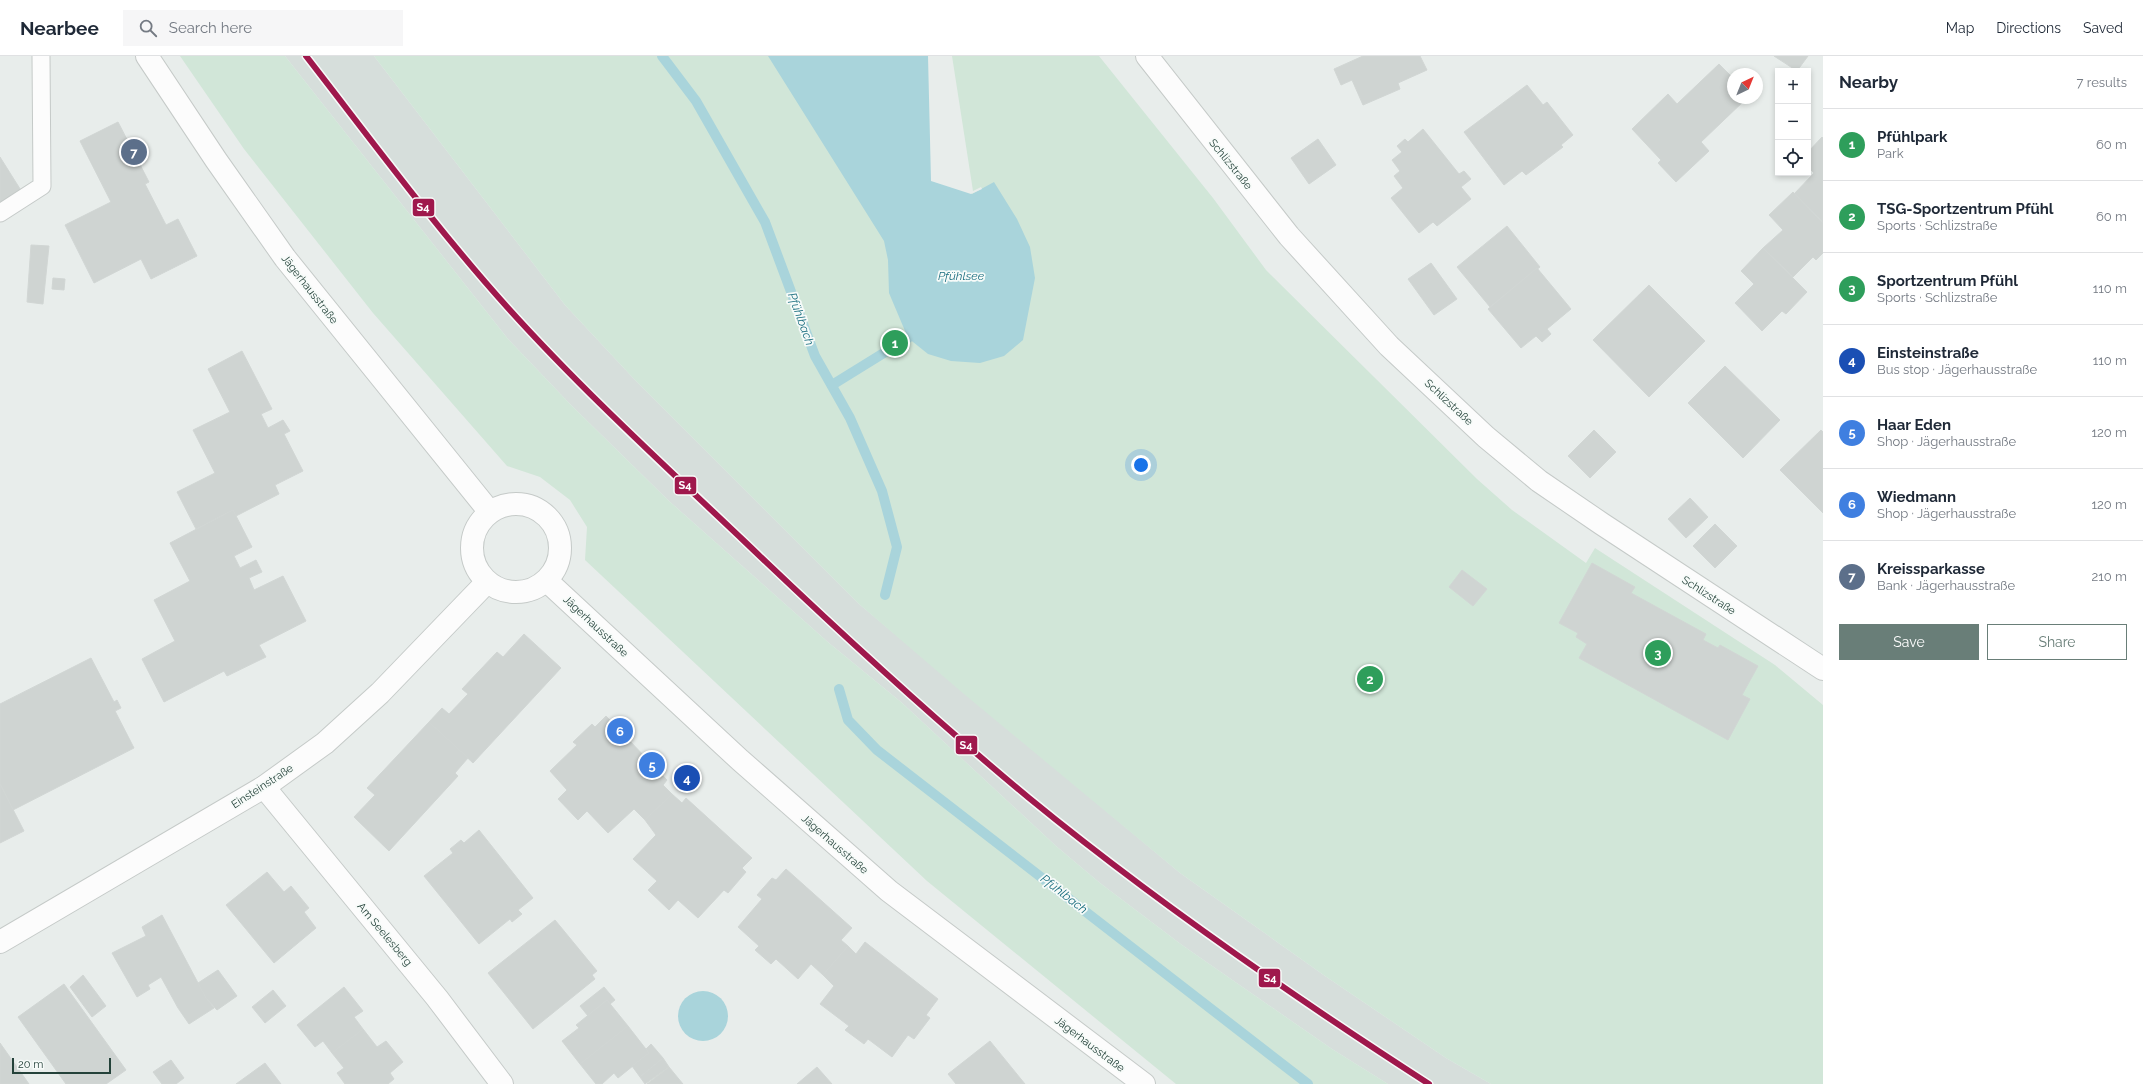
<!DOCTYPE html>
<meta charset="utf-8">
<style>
:root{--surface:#fff;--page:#f6f6f7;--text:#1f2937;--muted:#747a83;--line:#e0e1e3;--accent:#697e78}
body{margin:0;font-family:Raleway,sans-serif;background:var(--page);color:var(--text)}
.controls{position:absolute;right:12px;top:12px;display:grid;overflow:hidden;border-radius:0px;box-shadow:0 2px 6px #0003}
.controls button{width:36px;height:36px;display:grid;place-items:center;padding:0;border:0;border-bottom:1px solid var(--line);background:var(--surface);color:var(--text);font:20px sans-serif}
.compass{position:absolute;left:1727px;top:12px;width:36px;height:36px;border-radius:50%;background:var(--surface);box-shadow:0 2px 6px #0003;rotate:43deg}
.scale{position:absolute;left:12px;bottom:10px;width:99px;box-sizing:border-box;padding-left:4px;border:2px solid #24423a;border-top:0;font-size:11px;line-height:14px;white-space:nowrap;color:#24423a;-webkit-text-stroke:3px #f7fbf9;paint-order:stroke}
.you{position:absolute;left:1141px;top:409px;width:14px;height:14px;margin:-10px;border:3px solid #fff;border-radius:50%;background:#1a73e8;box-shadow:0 0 0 6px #1a73e833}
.badge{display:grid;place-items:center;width:26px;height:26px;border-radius:50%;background:var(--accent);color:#fff;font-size:13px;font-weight:700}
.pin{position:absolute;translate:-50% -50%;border:2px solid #fff;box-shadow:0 1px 4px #0006}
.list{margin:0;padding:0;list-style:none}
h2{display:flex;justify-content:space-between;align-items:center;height:52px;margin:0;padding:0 16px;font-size:17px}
h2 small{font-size:13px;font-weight:400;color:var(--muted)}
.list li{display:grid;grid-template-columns:26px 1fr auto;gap:12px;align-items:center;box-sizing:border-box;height:72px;padding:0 16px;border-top:1px solid var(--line)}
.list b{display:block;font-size:15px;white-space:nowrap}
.list p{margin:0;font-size:13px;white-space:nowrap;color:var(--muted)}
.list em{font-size:13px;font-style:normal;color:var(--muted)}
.actions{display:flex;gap:8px;padding:12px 16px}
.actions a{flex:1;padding:9px 0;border:1px solid var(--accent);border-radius:0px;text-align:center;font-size:14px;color:var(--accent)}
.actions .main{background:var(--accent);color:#fff}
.icon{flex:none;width:22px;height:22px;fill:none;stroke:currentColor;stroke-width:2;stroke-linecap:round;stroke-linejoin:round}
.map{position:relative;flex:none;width:1823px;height:1028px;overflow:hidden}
header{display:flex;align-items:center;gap:24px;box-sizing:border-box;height:56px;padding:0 20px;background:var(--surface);border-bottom:1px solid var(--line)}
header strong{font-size:19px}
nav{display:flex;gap:22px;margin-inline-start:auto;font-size:14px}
.search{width:280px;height:36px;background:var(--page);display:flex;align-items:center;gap:10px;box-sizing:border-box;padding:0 14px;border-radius:0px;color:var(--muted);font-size:15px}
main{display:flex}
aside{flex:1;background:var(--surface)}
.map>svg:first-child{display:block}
.built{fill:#d6dedb}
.green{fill:#d1e6d8}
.water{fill:#a9d4db}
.pier{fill:#e8edeb}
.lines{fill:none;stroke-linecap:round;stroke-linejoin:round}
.stream{stroke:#a9d4db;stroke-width:10}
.building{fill:#cfd4d2;stroke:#d1d6d4}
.service-casing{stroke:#c5cac8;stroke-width:19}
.minor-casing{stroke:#c5cac8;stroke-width:24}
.tertiary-casing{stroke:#c5cac8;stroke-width:24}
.service{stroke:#fcfcfc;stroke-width:17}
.minor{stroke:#fcfcfc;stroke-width:22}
.tertiary{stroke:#fcfcfc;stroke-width:22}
.rail-1-casing{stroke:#f7fbf9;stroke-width:9}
.rail-1{stroke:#9f184c;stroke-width:6}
.labels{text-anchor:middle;stroke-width:3.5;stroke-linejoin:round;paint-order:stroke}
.street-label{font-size:11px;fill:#24423a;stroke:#f7fbf9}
.water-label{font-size:12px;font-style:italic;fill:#1c6f80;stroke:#f7fbf9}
.line-badge{stroke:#f7fbf9;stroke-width:1.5}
.badge-label{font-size:11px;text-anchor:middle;font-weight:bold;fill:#fff}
</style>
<header>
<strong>Nearbee</strong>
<div class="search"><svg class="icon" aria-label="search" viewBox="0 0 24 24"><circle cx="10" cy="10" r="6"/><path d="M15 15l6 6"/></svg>Search here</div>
<nav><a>Map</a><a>Directions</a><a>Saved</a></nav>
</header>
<main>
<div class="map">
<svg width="1823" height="1028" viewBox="0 0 1823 1028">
<rect width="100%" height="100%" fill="#e8edeb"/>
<polygon class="built" points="285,0 374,0 565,249 635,324 859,548 1180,817 1325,920 1446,1002 1491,1028 1388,1028 1332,993 1182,889 1100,827 1056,790 901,646 829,587 669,445 571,349 508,283"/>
<g class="green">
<polygon points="180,0 285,0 508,283 571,349 669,445 829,587 901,646 1056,790 1100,827 1182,889 1332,993 1388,1028 1176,1028 927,825 585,504 587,471 570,444 540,421 507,410 373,257 244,93"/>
<polygon points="374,0 1099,0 1213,142 1266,214 1477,423 1512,454 1586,507 1595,492 1775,609 1823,649 1823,1028 1491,1028 1446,1002 1325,920 1180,817 964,638 859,548 635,324 565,249"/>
</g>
<g class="water">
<polygon points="768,0 950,0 972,138 994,126 1017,163 1030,191 1035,222 1023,284 1004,300 980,307 951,305 928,298 908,282 889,237 888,204 884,185"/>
<circle cx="703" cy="960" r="25"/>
</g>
<polygon class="pier" points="928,0 952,0 973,135 981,131 982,133 971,138 931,125"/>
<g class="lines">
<g class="stream">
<polyline points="662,0 696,45 765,166 815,300 850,362 882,435 897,491 885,539"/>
<polyline points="832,329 908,282"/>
<polyline points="839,633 848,664 877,694 1308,1028"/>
</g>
</g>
<g class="building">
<polygon points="1363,0 1420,0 1427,14 1398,27 1400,33 1363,49 1352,24 1341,29 1334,13"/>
<polygon points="1774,0 1808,0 1797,15"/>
<polygon points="1719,8 1733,22 1733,42 1747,42 1701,86 1709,95 1676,126 1658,107 1661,104 1632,73 1668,38 1677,48"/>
<polygon points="1527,29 1543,49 1547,46 1573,79 1561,89 1563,91 1526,119 1522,115 1504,129 1464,76"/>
<polygon points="118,66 149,126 145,128 166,169 178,163 197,200 151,223 141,203 94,227 65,169 111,146 80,85"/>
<polygon points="1423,73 1459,118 1464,115 1471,123 1461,131 1471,143 1437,170 1433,166 1419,177 1391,142 1403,132 1394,120 1400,115 1392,104 1402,96 1397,90 1405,83 1408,86"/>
<polygon points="1822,81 1823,82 1823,166 1794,138 1814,117 1808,111 1808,96"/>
<polygon points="1318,83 1336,109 1309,128 1291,102"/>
<polygon points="0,101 22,136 0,150"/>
<polygon points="1793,136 1823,167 1823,197 1816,204 1813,201 1793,221 1763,192 1783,174 1769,159"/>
<polygon points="1507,170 1540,211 1490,251 1457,211"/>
<polygon points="31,189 49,190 43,248 27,246"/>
<polygon points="1763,192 1807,236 1786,258 1782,255 1762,275 1735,247 1754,228 1741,215"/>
<polygon points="1431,207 1457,243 1434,259 1408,223"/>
<polygon points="1537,212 1571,253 1547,273 1551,278 1542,286 1536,280 1521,292 1488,253"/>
<polygon points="53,222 65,223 64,234 52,233"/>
<polygon points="1649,229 1705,285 1649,341 1593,284"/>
<polygon points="242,295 272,353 261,358 268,372 283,364 290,375 284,378 303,415 275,429 279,438 236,460 233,454 196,473 177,436 215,417 193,374 230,356 208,313"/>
<polygon points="1725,310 1780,364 1743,402 1688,347"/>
<polygon points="1594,374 1616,396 1590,422 1568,400"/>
<polygon points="1821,374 1823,376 1823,457 1780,414"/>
<polygon points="1690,442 1708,461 1686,482 1668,463"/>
<polygon points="233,454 252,491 234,500 240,512 256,504 262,516 249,522 254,534 283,520 306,565 259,589 266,601 227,620 224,615 164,646 142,603 175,585 154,544 190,525 170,487"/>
<polygon points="1715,468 1737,490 1715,512 1693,490"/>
<polygon points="1592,507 1635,531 1631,537 1706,578 1703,584 1718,592 1720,589 1758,610 1742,639 1750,643 1728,684 1579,602 1587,588 1576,581 1578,577 1559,567"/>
<polygon points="1462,514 1487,533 1473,550 1449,531"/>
<polygon points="524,578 561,612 473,707 429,666 442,652 449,658 468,638 462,633 497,596 503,601"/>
<polygon points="91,602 114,646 117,644 121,652 115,655 134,692 13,754 0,728 0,648"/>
<polygon points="606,660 667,724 663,729 672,738 645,764 634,753 608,777 587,755 578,764 558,743 567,734 550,715 577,689 573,686 592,668 595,671"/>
<polygon points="429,666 468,702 455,717 458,720 389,795 354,761 375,739 367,732"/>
<polygon points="0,728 24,775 0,787"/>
<polygon points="672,738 682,747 686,742 752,802 742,812 746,816 728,837 724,834 698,862 678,844 669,854 648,834 657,825 633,803 656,779 645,764"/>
<polygon points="479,774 533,842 518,854 522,858 512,866 510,863 479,888 424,820 453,797 450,793 461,784 464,787"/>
<polygon points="786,813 852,872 841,884 848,890 823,919 811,908 798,923 776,903 771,908 755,894 759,890 738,871 762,843 757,839 772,822 776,824"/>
<polygon points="267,816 284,836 291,830 309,852 304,856 316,872 274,907 226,849"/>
<polygon points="162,859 206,942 214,952 189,968 178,952 161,921 148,929 150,933 137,941 112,897 146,880 142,871"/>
<polygon points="555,864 597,915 592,919 595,923 533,973 488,917"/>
<polygon points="865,886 938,943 926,959 930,962 914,983 908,979 892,1001 868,983 864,988 845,974 849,970 820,948 834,930 823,919 848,890 856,898"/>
<polygon points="218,914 237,940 217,954 206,942 198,927"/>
<polygon points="83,919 106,950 92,961 70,931"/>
<polygon points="64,928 126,1014 106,1028 66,1028 18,961"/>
<polygon points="344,931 363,955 354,961 363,973 332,997 323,985 315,991 297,969"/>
<polygon points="604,931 615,944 610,948 607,944 588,960 580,950"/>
<polygon points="273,934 286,950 265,967 252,951"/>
<polygon points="607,944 628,970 580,1008 562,985 579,972 576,969"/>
<polygon points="628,970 649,997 618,1022 614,1017 602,1028 596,1028 580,1008"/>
<polygon points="363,973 377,991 386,985 403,1006 390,1017 394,1023 388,1028 345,1028 337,1017 344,1012 332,997"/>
<polygon points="990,985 1025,1028 956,1028 948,1018"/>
<polygon points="0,987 29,1028 0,1028"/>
<polygon points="651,988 663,1002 640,1021 632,1010 649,997 646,993"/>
<polygon points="663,1002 669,1011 645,1028 640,1021"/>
<polygon points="171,1004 184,1022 176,1028 162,1028 153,1016"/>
<polygon points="265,1007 281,1028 236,1028"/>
<polygon points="669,1011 683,1028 647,1028"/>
<polygon points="817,1011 832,1028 797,1028"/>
</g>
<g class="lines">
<g class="service-casing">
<polyline id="service" points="0,157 42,130 41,0"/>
</g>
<g class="minor-casing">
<g id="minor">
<polyline points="1147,0 1289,180 1389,290 1486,381 1539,425 1602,468 1823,613"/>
<polyline points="264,731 437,942 502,1028"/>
</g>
</g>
<g class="tertiary-casing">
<g id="tertiary">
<polyline points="147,0 216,104 285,202 489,455"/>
<circle cx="516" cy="492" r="44"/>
<polyline points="547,525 740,704 889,835 1144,1028"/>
<polyline points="0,886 264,731 325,687 380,637 487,526"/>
</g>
</g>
<use href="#service" class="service"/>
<use href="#minor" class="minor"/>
<use href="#tertiary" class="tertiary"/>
<g class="rail-1-casing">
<path id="rail-1" d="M306 0C372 85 436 172 508 252 582 334 663 408 743 484 836 573 930 660 1029 742 1156 846 1291 939 1429 1028"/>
</g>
<use href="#rail-1" class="rail-1"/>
</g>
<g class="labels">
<g class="street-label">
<text transform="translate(1231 108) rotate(51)" y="4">Schlizstraße</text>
<text transform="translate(310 233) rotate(52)" y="4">Jägerhausstraße</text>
<text transform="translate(1449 346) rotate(43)" y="4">Schlizstraße</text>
<text transform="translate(1709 539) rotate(33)" y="4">Schlizstraße</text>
<text transform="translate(596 570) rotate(43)" y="4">Jägerhausstraße</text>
<text transform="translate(262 730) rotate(-33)" y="4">Einsteinstraße</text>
<text transform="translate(835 788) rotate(41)" y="4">Jägerhausstraße</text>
<text transform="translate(385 878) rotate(50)" y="4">Am Seelesberg</text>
<text transform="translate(1090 988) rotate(37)" y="4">Jägerhausstraße</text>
</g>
<g class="water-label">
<text x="961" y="224">Pfühlsee</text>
<text transform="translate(801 263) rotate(70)" y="4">Pfühlbach</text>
<text transform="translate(1064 838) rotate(38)" y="4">Pfühlbach</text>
</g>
</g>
<g class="line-badge">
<rect x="412" y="142" width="23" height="19" rx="4" fill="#9f184c"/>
<rect x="674" y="420" width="23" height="19" rx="4" fill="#9f184c"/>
<rect x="955" y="679" width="23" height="20" rx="4" fill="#9f184c"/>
<rect x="1258" y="912" width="23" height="20" rx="4" fill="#9f184c"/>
</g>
<g class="badge-label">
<text x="423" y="155">S4</text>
<text x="685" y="433">S4</text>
<text x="966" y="693">S4</text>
<text x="1270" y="926">S4</text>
</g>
</svg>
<div class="controls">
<button>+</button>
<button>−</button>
<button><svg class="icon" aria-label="locate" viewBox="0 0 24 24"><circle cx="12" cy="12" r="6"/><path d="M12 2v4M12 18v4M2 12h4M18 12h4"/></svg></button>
</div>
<svg class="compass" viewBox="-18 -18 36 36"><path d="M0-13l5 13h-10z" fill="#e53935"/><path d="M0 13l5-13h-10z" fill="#747a83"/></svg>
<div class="scale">20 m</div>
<div class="you"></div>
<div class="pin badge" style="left:895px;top:287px;background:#2e9e5b">1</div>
<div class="pin badge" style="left:1370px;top:623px;background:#2e9e5b">2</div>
<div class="pin badge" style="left:1658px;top:597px;background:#2e9e5b">3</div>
<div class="pin badge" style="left:687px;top:722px;background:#1a4fb4">4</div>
<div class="pin badge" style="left:652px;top:709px;background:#3f7fe0">5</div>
<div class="pin badge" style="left:620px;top:675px;background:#3f7fe0">6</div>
<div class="pin badge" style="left:134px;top:96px;background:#5c6f8a">7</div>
</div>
<aside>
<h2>Nearby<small>7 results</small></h2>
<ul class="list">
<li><span class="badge" style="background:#2e9e5b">1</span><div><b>Pfühlpark</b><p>Park</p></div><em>60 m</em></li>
<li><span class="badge" style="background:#2e9e5b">2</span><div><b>TSG-Sportzentrum Pfühl</b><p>Sports · Schlizstraße</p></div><em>60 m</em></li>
<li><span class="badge" style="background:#2e9e5b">3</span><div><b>Sportzentrum Pfühl</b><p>Sports · Schlizstraße</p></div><em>110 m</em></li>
<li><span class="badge" style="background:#1a4fb4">4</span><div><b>Einsteinstraße</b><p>Bus stop · Jägerhausstraße</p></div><em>110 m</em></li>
<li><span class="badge" style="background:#3f7fe0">5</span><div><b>Haar Eden</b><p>Shop · Jägerhausstraße</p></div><em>120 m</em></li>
<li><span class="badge" style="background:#3f7fe0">6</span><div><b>Wiedmann</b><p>Shop · Jägerhausstraße</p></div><em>120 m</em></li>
<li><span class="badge" style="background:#5c6f8a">7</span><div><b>Kreissparkasse</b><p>Bank · Jägerhausstraße</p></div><em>210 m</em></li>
</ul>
<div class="actions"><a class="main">Save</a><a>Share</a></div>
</aside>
</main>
